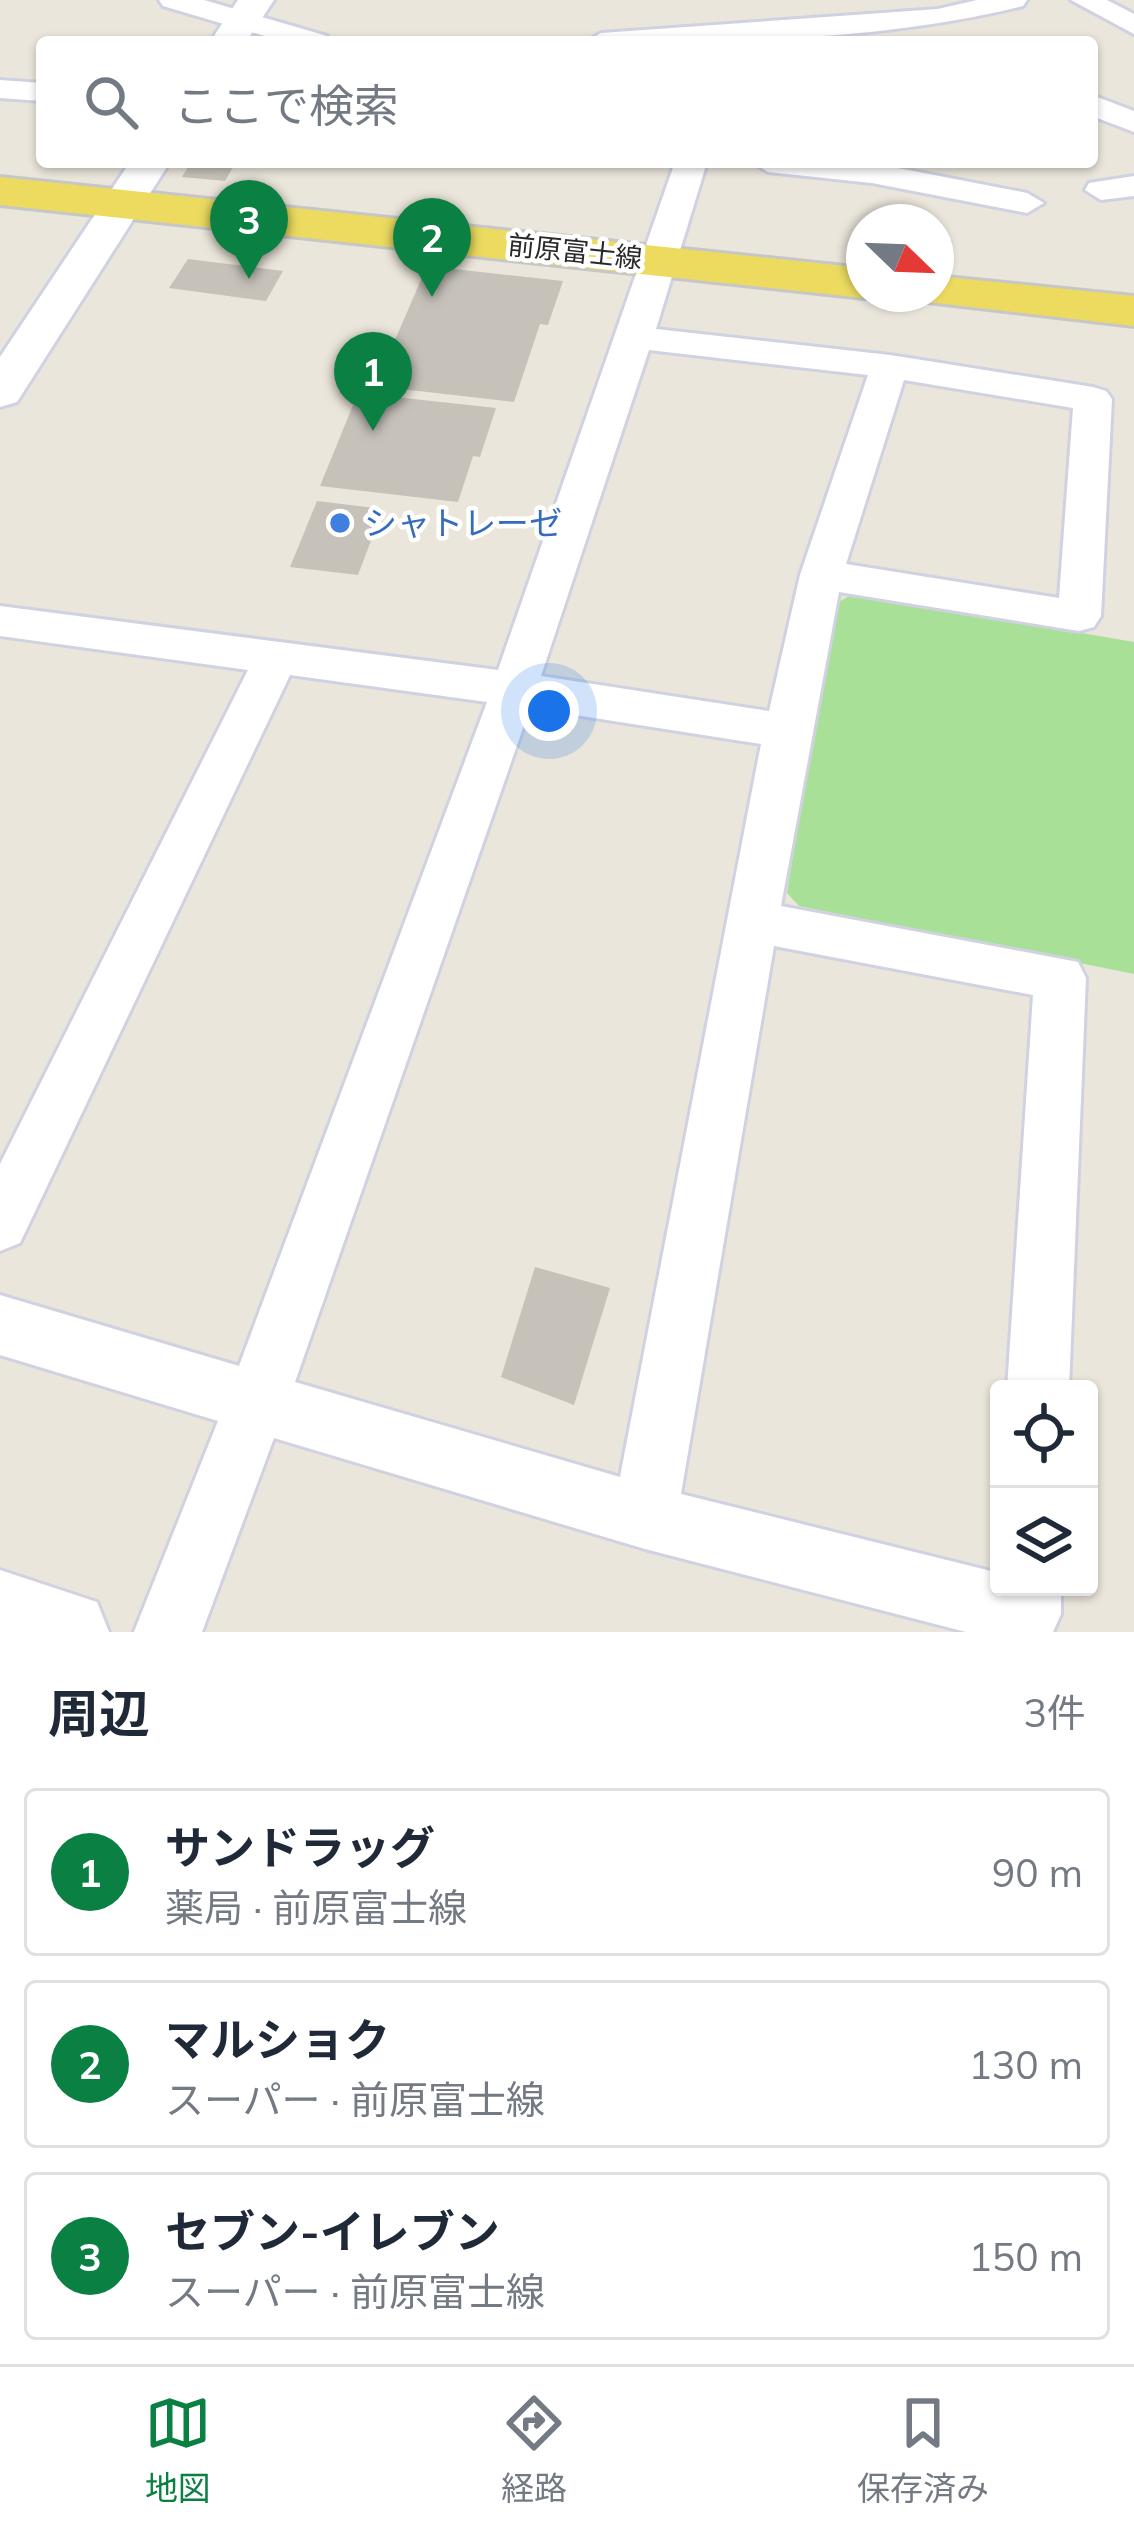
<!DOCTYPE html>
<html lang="ja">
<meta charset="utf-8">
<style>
:root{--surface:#fff;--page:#f6f6f7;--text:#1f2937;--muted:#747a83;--line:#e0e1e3;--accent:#0b8043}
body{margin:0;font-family:Mulish,"Noto Sans JP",sans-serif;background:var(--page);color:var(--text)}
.controls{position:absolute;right:36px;bottom:36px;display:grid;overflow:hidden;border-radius:12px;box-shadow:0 3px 9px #0004}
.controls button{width:108px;height:108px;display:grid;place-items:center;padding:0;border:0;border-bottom:3px solid var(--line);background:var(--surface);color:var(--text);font:60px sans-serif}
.compass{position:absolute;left:846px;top:204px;width:108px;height:108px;border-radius:50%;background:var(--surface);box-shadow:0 3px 9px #0004;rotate:113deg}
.you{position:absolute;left:549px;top:711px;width:42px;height:42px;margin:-30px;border:9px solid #fff;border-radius:50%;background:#1a73e8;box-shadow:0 0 0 18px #1a73e833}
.badge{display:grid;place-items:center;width:78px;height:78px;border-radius:50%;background:var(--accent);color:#fff;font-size:39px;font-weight:700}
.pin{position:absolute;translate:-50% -99px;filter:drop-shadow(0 3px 6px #0008)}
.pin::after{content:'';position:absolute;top:63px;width:42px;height:36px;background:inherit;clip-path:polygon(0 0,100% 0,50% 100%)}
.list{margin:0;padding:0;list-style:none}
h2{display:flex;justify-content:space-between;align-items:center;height:156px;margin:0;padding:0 48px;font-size:51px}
h2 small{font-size:39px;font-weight:400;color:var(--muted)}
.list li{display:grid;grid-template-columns:78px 1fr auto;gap:36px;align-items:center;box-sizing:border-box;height:168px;margin:0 24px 24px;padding:0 24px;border:3px solid var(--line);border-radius:12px}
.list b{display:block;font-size:45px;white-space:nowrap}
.list p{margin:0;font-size:39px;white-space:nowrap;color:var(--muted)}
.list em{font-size:39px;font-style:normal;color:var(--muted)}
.icon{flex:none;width:66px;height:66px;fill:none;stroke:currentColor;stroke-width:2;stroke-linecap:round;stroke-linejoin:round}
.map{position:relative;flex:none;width:1134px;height:1632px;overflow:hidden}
.search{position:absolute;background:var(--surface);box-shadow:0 3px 9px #0004;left:36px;right:36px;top:36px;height:132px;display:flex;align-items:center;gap:30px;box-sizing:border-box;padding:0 42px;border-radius:12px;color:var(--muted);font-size:45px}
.sheet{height:732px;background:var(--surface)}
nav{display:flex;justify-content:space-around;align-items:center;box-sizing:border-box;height:168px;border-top:3px solid var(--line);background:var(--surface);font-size:33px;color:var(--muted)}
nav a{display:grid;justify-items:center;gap:6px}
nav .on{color:var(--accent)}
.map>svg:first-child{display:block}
.green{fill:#a9e098}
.building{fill:#c6c2ba}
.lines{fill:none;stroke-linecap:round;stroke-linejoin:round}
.minor-casing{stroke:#d0d2e1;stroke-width:6}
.tertiary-casing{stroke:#d0d2e1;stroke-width:6}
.primary-casing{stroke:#c7c7c7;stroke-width:6}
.minor{fill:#fff;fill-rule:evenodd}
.tertiary{fill:#fff;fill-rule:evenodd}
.primary{fill:#ecdb5f;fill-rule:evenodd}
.shop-dot{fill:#3f7fe0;stroke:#fff;stroke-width:4.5}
.labels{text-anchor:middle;stroke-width:9;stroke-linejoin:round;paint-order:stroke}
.far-street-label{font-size:27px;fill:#292929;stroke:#fff}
.shop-label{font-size:33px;fill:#366cbe;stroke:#fff;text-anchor:start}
</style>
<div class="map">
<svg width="1134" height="1632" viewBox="0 0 1134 1632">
<rect width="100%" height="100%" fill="#ebe6db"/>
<polygon class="green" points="853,594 1134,642 1134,974 799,906 787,893 833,605"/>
<g class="building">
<polygon points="191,162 236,162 225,181 182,177"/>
<polygon points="188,259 283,271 266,301 169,288"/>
<polygon points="427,266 563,281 548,325 540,324 514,402 375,386"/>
<polygon points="358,393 496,408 480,457 473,456 458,502 320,486"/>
<polygon points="317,501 383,509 358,575 290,567"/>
<polygon points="535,1267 610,1288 574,1405 501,1377"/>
</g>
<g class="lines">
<g class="minor-casing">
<g id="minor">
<polygon points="159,0 204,0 327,36 332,42 285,42 163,6"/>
<path d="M977 0H1027L1023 6C881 41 733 42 586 42L601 33 938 9Z"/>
<polygon points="1071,0 1107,0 1134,14 1134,34"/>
<polygon points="0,80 42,83 42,101 0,98"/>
<polygon points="1092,95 1134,111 1134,132 1092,116"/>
<path d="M675 162H707L656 329 890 355 1093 387 1106 391 1112 399 1101 616 1094 627 1079 631 839 592 781 906 1078 962 1086 978 1069 1389H1007L1033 995 774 946 681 1494 999 1573V1587H1061V1614L1053 1632H966L645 1549 274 1438 202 1632H134L218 1421 0 1355V1295L239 1366 487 702 290 675 20 1243 0 1251V1164L248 670 0 636V606L498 670ZM649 350 868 375 800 575 769 711 541 676ZM904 380 1073 408 1059 598 846 564ZM530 708 761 744 620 1477 295 1382Z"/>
<polygon points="752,162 872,163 1027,193 1044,203 1027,213 872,183 768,172"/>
<polygon points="1134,176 1134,196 1101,200 1085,190 1089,183"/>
</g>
</g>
<g class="tertiary-casing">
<g id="tertiary">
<polygon points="238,0 274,0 246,42 210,42"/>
<polygon points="130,162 170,162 17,402 0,407 0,357"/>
<polygon points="0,1570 97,1602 109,1632 0,1632"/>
</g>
</g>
<g class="primary-casing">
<g id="primary">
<polygon points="0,177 864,268 864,294 878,294 864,298 0,205"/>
<polygon points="936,276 1134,296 1134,326 919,301 914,294 936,294"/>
</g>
</g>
<use href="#minor" class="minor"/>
<use href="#tertiary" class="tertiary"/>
<use href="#primary" class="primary"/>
</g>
<circle class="shop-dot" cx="340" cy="523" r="12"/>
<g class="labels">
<g class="far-street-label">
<text transform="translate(575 252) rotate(6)" y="9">前原富士線</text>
</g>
<g class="shop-label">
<text x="364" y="535">シャトレーゼ</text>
</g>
</g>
</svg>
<div class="controls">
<button><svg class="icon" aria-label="locate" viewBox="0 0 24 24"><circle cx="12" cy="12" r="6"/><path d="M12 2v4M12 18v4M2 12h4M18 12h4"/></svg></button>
<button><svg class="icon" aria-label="layers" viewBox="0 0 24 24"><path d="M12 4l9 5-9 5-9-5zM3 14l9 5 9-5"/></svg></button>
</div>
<svg class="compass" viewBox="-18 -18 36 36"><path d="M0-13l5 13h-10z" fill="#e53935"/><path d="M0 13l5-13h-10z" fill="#747a83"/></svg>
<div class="you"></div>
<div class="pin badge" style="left:373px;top:431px">1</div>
<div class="pin badge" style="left:432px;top:297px">2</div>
<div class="pin badge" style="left:249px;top:279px">3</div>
<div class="search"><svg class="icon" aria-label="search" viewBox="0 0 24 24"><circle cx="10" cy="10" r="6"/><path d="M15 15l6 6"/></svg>ここで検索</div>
</div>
<section class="sheet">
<h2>周辺<small>3件</small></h2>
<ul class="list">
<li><span class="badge">1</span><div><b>サンドラッグ</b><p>薬局 · 前原富士線</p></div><em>90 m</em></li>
<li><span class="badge">2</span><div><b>マルショク</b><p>スーパー · 前原富士線</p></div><em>130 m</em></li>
<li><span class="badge">3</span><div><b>セブン-イレブン</b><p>スーパー · 前原富士線</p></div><em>150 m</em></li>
</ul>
</section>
<nav>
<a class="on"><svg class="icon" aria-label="map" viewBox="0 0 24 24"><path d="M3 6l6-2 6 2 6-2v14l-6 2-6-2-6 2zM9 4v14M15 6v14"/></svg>地図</a>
<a><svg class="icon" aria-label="directions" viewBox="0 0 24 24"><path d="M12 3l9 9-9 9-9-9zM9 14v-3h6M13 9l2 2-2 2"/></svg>経路</a>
<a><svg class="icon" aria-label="saved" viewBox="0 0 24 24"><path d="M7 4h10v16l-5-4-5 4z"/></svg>保存済み</a>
</nav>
